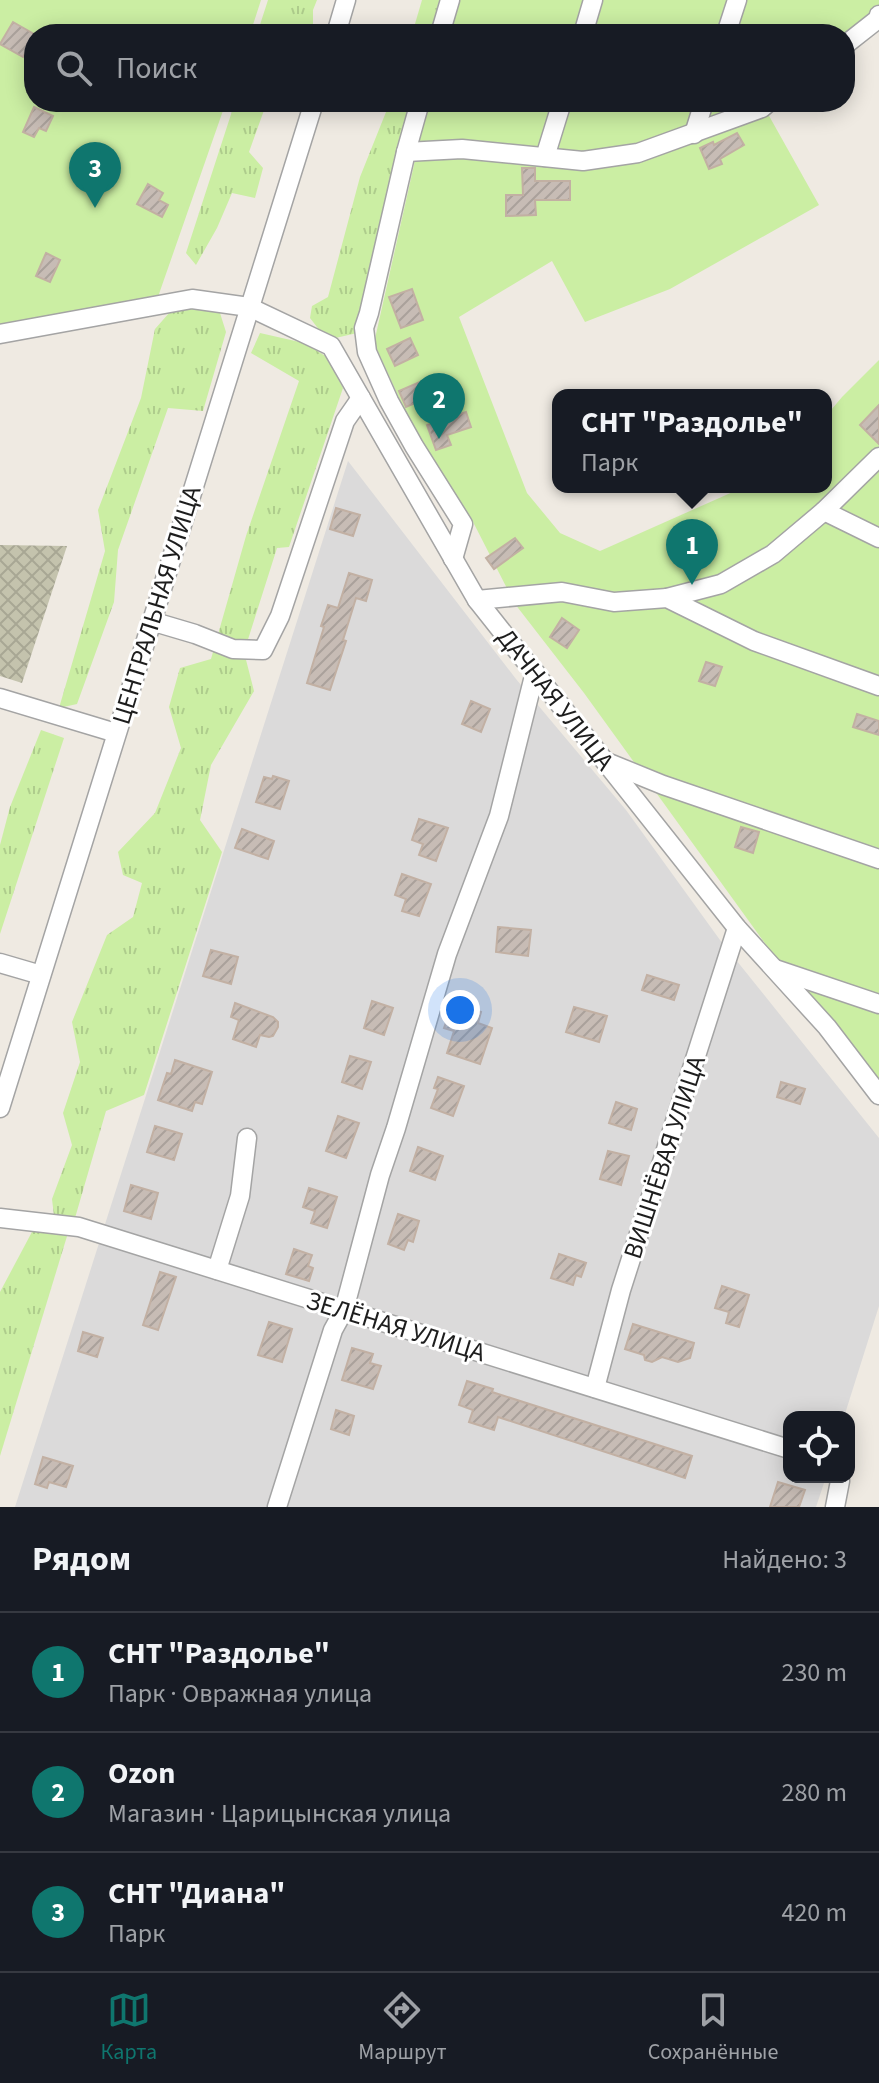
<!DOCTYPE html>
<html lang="ru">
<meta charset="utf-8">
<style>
:root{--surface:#171b24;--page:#20242c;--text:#f1f3f6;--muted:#9ea1a6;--line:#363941;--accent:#0f766e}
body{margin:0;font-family:"Source Sans 3",sans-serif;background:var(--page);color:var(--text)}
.controls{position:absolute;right:24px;bottom:24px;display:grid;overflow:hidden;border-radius:16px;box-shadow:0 4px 20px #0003}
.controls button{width:72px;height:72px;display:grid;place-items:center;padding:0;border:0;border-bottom:2px solid var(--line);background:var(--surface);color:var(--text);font:40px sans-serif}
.you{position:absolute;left:460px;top:1010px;width:28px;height:28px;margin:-20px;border:6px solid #fff;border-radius:50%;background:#1a73e8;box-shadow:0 0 0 12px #1a73e833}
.badge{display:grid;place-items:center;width:52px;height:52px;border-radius:50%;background:var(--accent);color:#fff;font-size:26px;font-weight:700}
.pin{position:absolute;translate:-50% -66px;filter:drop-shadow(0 2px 4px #0008)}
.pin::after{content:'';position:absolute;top:42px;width:28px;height:24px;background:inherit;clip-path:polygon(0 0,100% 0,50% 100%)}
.popup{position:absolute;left:552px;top:389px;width:280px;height:104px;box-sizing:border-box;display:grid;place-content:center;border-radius:16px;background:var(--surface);filter:drop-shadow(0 2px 6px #0005);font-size:26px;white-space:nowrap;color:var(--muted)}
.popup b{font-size:30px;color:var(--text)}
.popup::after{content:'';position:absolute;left:50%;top:100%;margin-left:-16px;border:16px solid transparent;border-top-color:var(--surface)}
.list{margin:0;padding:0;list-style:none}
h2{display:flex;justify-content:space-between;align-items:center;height:104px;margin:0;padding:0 32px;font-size:34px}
h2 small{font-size:26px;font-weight:400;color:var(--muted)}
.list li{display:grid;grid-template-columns:52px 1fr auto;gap:24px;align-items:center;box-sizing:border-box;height:120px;padding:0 32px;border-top:2px solid var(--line)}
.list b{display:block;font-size:30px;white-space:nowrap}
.list p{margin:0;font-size:26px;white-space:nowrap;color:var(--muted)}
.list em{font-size:26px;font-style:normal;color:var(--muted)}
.icon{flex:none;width:44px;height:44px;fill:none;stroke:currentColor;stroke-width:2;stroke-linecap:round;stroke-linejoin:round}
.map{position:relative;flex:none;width:879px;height:1507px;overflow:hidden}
.search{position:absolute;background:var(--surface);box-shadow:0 4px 20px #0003;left:24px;right:24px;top:24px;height:88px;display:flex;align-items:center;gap:20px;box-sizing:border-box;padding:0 28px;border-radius:32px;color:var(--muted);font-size:30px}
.sheet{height:464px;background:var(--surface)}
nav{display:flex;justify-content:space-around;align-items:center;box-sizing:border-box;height:112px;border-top:2px solid var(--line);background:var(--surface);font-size:22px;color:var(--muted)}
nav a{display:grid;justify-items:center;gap:4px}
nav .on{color:var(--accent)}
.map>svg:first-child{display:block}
.residential{fill:#dbdada}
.construction{fill:url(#construction-cross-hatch)}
.grass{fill:url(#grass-tufts)}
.garden{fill:#cbeea3}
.building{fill:url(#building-hatch);stroke:#c2b0a3;stroke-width:2}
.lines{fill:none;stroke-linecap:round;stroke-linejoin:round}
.minor-casing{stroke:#a4a4a4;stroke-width:21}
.minor{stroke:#fff;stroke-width:18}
.labels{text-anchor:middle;stroke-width:6;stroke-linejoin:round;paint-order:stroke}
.street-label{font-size:26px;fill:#1d1d1d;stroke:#fff}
</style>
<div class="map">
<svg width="879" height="1507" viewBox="0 0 879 1507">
<defs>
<pattern id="construction-cross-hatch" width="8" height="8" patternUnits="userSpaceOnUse" patternTransform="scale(2)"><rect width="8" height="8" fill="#c4c3ad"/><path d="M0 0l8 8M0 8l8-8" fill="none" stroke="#a8a794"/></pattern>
<pattern id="grass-tufts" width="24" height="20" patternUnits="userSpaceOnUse" patternTransform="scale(2)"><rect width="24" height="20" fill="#cbeea3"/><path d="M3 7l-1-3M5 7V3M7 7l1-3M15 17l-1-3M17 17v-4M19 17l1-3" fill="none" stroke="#aecc8c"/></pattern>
<pattern id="building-hatch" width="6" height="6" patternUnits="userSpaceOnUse" patternTransform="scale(2)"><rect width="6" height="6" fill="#c7bcb5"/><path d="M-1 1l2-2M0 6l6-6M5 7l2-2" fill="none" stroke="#aaa19b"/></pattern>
</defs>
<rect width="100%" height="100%" fill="#efeae2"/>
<polygon class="residential" points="348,461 516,679 626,810 720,940 879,1138 879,1306 844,1417 789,1417 789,1477 826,1477 816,1507 15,1507"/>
<polygon class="construction" points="0,545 67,546 22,683 0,676"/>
<g class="grass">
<polygon points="268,0 317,0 313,10 313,32 257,34"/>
<polygon points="422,0 450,0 440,34 412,34"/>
<polygon points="235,102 267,102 249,152 263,168 255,198 232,193 217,228 196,265 186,253"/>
<polygon points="390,102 420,102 357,333 327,340 310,318 312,306 328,297 360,177"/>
<polygon points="177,304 220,313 226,332 203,411 168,408 118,550 114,602 77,704 59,708 105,551 98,510 141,398 155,329"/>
<polygon points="260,333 304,343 327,357 343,388 289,547 277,548 244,652 254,691 211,765 200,820 222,852 144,1095 106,1111 75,1218 54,1216 52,1199 72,1145 63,1113 80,1062 72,1022 107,935 133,917 142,883 123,875 118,852 155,813 181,748 169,707 180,668 211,659 246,536 299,381 251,353"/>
<polygon points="41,730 64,738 0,934 0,845 10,807"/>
<polygon points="33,1230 68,1233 0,1456 0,1292"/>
</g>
<g class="garden">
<polygon points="0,0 261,0 250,34 34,34 34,102 226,102 152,314 0,340"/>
<polygon points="457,0 879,0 879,25 845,34 447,34"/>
<polygon points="427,102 782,102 768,114 819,205 670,289 585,322 552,261 459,317 527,493 560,533 600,551 744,487 826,487 826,416 842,397 879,360 879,1084 793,982 584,693 515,604 471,518 449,484 436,472 426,457 374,343 414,165 418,135"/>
</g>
<g class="building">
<polygon points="13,22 34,34 34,38 23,57 0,44"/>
<polygon points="34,107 53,116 46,131 39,128 34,137 23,132"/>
<polygon points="737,133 744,145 720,159 722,164 709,169 700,148 713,142 714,145"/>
<polygon points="522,168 535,168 535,181 570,181 570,200 535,200 536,215 506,216 506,195 523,195"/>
<polygon points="148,184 163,193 159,200 168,205 162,217 137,204"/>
<polygon points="46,253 60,260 50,282 36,276"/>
<polygon points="412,289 423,320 401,328 389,297"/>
<polygon points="410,338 418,355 395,366 387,349"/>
<polygon points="422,381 429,397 406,407 399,391"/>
<polygon points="879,405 879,444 860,425"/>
<polygon points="466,412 471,427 447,435 451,445 436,450 427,425"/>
<polygon points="336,508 360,515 353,536 330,529"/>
<polygon points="515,538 523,548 494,569 486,558"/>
<polygon points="349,573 372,580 366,601 356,598 343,640 346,641 330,690 307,683 324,627 321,626 328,605 338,608"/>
<polygon points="562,618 579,630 567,648 550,637"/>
<polygon points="706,662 722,667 715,686 699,681"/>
<polygon points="471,701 490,709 481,732 462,724"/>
<polygon points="857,714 879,721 879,735 853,727"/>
<polygon points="273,776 289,781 280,809 256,802 264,777 272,779"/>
<polygon points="419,819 448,828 436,861 419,855 423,844 412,840"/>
<polygon points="741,827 759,832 753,853 735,847"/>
<polygon points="242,829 274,841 268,859 235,848"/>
<polygon points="402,874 431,884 419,916 402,911 406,899 395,895"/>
<polygon points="498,927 531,930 528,956 496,952"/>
<polygon points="211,950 238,957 231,984 203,976"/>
<polygon points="647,975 679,985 674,1000 642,990"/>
<polygon points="372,1001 393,1008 384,1035 364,1028"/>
<polygon points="235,1003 273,1017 278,1022 278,1027 273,1036 269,1037 260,1035 256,1047 233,1039 239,1020 231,1017"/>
<polygon points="453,1003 481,1012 478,1023 492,1028 480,1064 447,1053 454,1031 444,1028"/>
<polygon points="574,1007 607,1016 599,1042 566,1032"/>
<polygon points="350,1056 371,1062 362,1089 342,1082"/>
<polygon points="175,1060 212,1072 202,1104 195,1102 192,1111 158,1100 167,1073 171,1074"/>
<polygon points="438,1077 464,1086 453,1116 431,1108 438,1089 434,1088"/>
<polygon points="781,1082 805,1089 800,1104 777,1097"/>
<polygon points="616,1102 637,1109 631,1130 609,1123"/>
<polygon points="338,1116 359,1123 346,1158 326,1151"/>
<polygon points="155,1126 182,1134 174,1160 147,1152"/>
<polygon points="418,1147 443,1156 435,1180 410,1171"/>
<polygon points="608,1151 629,1156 621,1185 600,1179"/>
<polygon points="131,1185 158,1193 151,1219 124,1211"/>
<polygon points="309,1188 337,1197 327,1228 311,1223 315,1211 303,1207"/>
<polygon points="398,1214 419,1221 413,1242 408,1240 404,1250 388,1244"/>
<polygon points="294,1249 312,1255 308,1266 313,1268 309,1281 286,1274"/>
<polygon points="559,1254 586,1263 581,1277 576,1275 573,1285 551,1278"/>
<polygon points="160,1272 176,1277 158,1330 143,1325"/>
<polygon points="722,1286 749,1295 739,1327 726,1323 729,1312 715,1308"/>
<polygon points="269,1322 292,1329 282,1362 258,1355"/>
<polygon points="633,1324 694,1343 690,1358 678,1362 662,1357 652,1362 645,1360 644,1355 625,1349"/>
<polygon points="83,1332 103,1338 97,1357 78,1351"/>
<polygon points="352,1348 373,1354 370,1363 381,1366 373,1389 342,1380"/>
<polygon points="467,1381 493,1389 492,1392 692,1456 685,1478 498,1417 494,1430 469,1422 473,1410 459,1405"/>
<polygon points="336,1410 354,1416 349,1435 331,1429"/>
<polygon points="43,1457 73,1466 66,1487 49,1482 47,1488 35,1484"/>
<polygon points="778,1482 805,1490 799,1507 770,1507"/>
</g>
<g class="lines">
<g class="minor-casing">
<g id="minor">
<polyline points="336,34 346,0"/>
<polyline points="440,34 450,0"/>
<polyline points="583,34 593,0"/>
<polyline points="726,34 737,0"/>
<polyline points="845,45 878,19 879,15"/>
<polyline points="420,102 406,152 369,313 364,328 367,352 389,401 414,446 463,524 453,559"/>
<polyline points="694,134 704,102"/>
<polyline points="406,152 462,149 583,161 638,153 762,108 769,102"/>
<polyline points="545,157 562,102"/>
<polyline points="0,334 192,299 249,307 331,346 477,600 737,928 827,1027 879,1095"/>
<polyline points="824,511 879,538"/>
<polyline points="667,598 721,584 773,554 824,511 879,457"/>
<polyline points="477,600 562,592 614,602 667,598 754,641 879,686"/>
<polyline points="151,621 195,634 233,649 263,650 280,616 345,421 361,398"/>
<polyline points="0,698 116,733"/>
<polyline points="609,763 663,785 879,859"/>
<polyline points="0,963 41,975"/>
<polyline points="775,969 879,1004"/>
<polyline points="0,1108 314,102"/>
<polyline points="0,1218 79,1227 789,1449"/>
<polyline points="217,1270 240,1196 247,1138"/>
<polyline points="595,1388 621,1290 737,928"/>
<polyline points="277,1507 333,1330 344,1310 380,1175 396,1128 447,954 499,816 535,672"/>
<polyline points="835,1507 840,1481 838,1477"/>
</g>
</g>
<use href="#minor" class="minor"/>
</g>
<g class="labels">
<g class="street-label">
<text transform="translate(156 605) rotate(-73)" y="9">ЦЕНТРАЛЬНАЯ УЛИЦА</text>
<text transform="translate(556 699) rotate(52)" y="9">ДАЧНАЯ УЛИЦА</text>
<text transform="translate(664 1157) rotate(-72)" y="9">ВИШНЁВАЯ УЛИЦА</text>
<text transform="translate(396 1326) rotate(17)" y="9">ЗЕЛЁНАЯ УЛИЦА</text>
</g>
</g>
</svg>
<div class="controls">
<button><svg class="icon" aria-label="locate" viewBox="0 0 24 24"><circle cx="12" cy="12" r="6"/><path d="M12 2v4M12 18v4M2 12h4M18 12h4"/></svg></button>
</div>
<div class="you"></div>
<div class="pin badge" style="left:692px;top:585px">1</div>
<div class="popup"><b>СНТ &quot;Раздолье&quot;</b>Парк</div>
<div class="pin badge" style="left:439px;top:439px">2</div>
<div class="pin badge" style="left:95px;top:208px">3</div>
<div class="search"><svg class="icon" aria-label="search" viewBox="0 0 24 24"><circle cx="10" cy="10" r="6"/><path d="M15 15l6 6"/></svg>Поиск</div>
</div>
<section class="sheet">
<h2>Рядом<small>Найдено: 3</small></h2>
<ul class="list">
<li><span class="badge">1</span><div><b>СНТ &quot;Раздолье&quot;</b><p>Парк · Овражная улица</p></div><em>230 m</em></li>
<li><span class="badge">2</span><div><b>Ozon</b><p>Магазин · Царицынская улица</p></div><em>280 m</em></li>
<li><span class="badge">3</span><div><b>СНТ &quot;Диана&quot;</b><p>Парк</p></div><em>420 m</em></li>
</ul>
</section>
<nav>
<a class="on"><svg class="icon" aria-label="map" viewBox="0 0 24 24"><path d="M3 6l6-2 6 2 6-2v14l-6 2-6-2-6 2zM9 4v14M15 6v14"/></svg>Карта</a>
<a><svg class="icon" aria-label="directions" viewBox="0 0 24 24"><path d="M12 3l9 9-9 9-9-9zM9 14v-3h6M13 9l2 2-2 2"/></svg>Маршрут</a>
<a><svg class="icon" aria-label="saved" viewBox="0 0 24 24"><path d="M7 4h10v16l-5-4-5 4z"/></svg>Сохранённые</a>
</nav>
